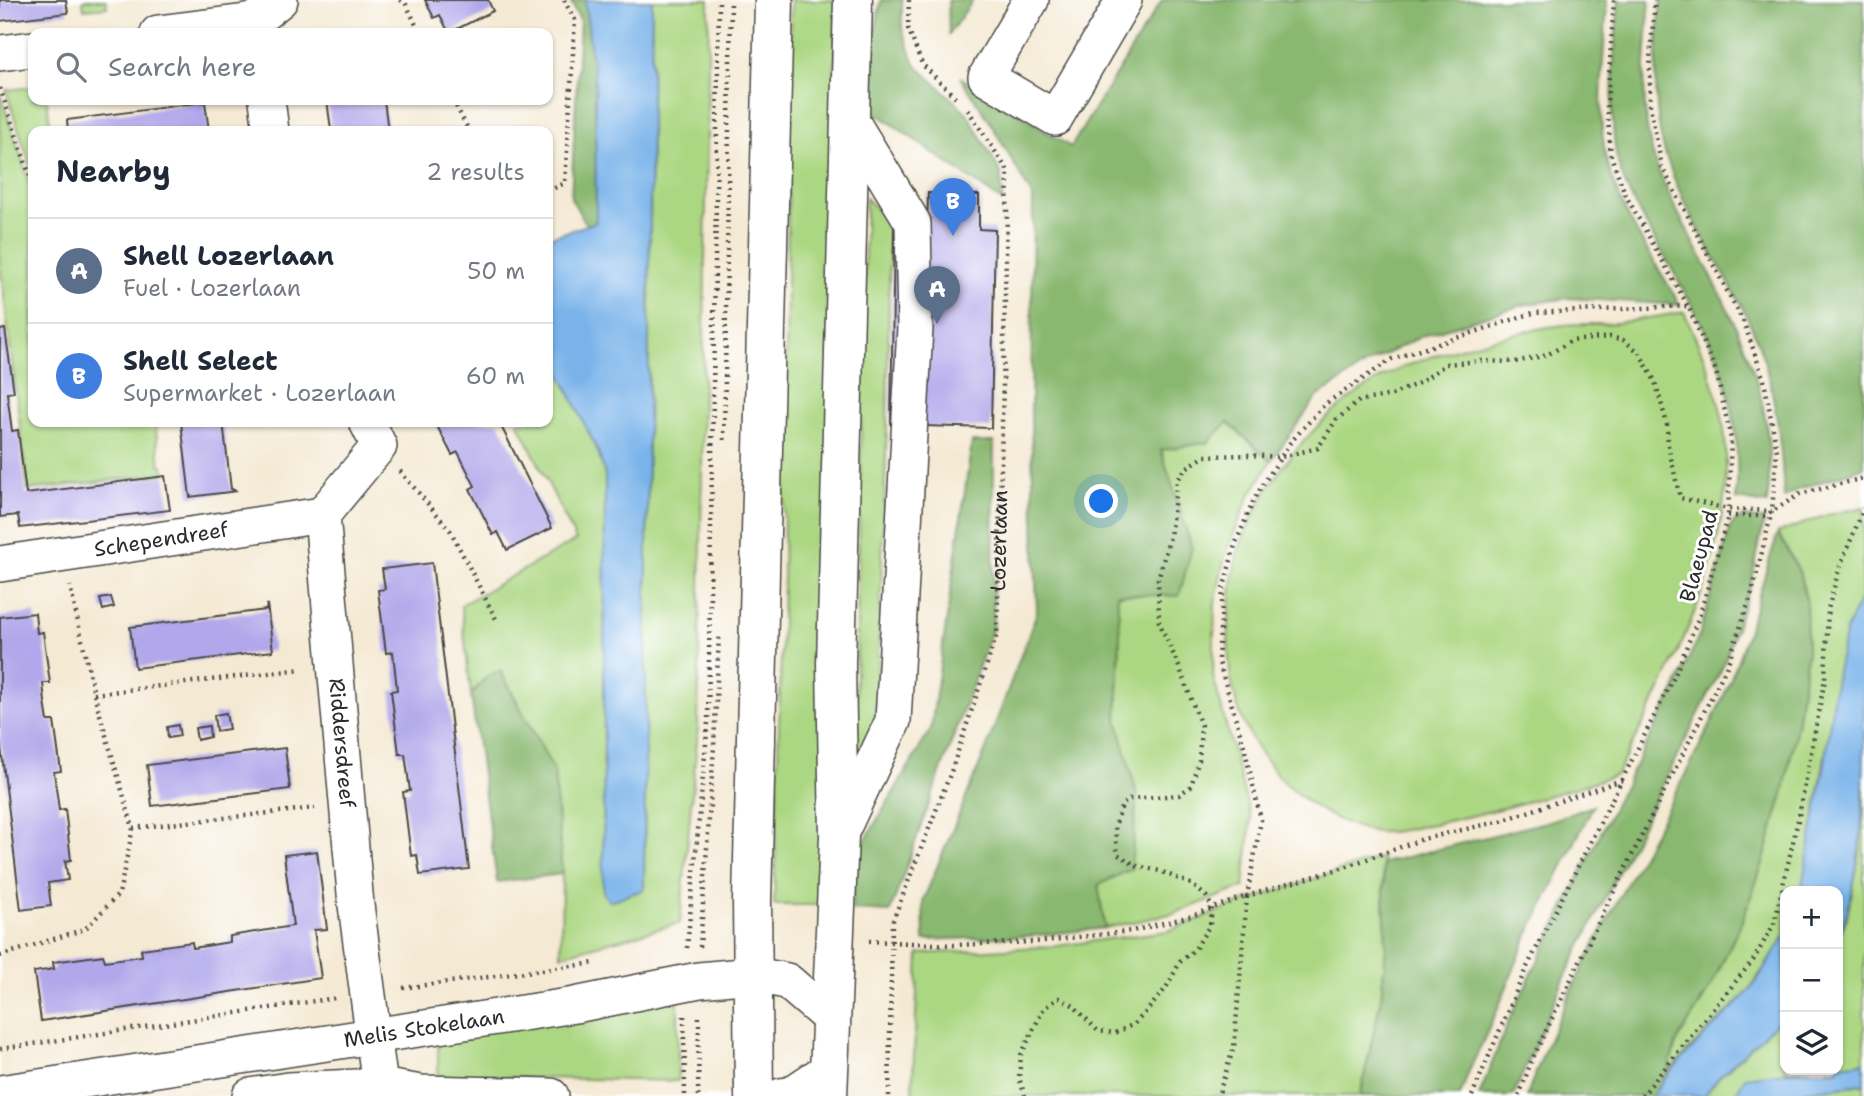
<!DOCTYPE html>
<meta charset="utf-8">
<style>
:root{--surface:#fff;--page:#f2f2f3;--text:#1f2937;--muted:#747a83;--line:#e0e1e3;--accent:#111827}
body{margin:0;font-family:"Shantell Sans",sans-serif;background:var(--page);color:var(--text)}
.controls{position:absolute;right:21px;bottom:21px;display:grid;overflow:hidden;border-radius:14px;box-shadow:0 2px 5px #0004}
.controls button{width:63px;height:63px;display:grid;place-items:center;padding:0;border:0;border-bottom:2px solid var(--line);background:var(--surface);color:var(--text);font:35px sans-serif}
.you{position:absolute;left:1102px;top:502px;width:24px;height:24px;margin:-18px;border:5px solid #fff;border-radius:50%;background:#1a73e8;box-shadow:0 0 0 10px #1a73e833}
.badge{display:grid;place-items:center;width:46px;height:46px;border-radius:50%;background:var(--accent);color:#fff;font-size:23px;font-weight:700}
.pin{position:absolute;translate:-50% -58px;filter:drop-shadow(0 2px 4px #0008)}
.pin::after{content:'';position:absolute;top:37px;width:24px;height:21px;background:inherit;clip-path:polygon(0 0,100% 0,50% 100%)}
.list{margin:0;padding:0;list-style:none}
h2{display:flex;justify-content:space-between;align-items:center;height:91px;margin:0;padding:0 28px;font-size:30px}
h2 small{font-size:23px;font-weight:400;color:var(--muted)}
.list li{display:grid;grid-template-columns:46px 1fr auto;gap:21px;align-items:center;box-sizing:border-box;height:105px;padding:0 28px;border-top:2px solid var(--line)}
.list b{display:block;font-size:26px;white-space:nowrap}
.list p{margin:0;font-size:23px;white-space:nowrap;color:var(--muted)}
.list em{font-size:23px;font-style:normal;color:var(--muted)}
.icon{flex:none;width:38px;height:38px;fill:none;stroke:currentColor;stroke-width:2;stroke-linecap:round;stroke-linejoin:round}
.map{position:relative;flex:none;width:1864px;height:1096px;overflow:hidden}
.search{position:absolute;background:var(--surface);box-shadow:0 2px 5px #0004;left:28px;top:28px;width:525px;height:77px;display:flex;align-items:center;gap:18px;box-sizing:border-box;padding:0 24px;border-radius:14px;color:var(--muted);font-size:26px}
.panel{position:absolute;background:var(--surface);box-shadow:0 2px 5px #0004;left:28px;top:126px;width:525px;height:301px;border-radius:14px}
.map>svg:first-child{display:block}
.green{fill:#acd782;stroke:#6c8156;stroke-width:2}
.forest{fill:#89b870;stroke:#5a724e;stroke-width:2}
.water{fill:#79b3ea;stroke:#526f8a;stroke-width:2}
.building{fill:#b1a7ea}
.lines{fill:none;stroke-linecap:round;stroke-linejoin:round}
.minor-casing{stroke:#494844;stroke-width:38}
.major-casing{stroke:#494844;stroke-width:41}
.path{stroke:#494844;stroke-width:4.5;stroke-dasharray:2 5;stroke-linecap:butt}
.minor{stroke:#fff;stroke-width:35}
.major{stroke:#fff;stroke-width:38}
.labels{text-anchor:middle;stroke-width:6;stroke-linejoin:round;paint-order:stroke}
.street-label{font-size:21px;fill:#2b2b2b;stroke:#fff}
</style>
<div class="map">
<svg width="1864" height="1096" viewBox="0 0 1864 1096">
<rect width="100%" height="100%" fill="#fff"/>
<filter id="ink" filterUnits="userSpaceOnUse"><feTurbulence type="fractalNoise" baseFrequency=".0143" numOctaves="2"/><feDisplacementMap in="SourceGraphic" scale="14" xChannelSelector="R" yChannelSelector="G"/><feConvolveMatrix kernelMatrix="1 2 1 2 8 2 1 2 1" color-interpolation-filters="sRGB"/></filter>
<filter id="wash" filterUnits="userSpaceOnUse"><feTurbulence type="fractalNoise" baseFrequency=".00686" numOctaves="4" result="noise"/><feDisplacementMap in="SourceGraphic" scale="28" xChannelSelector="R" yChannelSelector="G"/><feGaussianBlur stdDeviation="1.57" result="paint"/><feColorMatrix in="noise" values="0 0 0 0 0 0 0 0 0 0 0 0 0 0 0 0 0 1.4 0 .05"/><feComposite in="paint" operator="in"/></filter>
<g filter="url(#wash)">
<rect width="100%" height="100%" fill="#f4e9d3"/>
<g class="green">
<polygon points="83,0 106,0 107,7 84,9"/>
<polygon points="652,0 709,0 698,729 680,923 561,955 562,874 554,771 501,671 486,677 471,695 461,605 576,540 518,422 548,422 548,345 599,454 605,476 605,809 644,888"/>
<polygon points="791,0 836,0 821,905 774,905 783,583"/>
<polygon points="33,87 33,100 47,100 51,131 33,131 33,175 6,90"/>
<polygon points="0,94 33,193 33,422 155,422 160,465 163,465 164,474 28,490 0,264"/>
<polygon points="866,198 890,223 887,428 875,740 854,776"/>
<path d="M1684 312C1699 346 1715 380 1722 417 1745 537 1670 673 1616 775 1554 795 1492 813 1428 825 1413 828 1392 834 1377 832 1339 826 1299 800 1275 772 1237 727 1225 680 1229 623 1230 599 1232 572 1239 549 1264 481 1311 421 1373 383 1401 365 1433 356 1464 347 1497 338 1530 329 1564 325 1581 323 1599 325 1616 323 1639 320 1661 316 1684 312Z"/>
<polygon points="1227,422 1271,461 1249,497 1225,556 1215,603 1213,676 1251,819 1244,887 1175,913 1105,928 1098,885 1131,869 1137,795 1117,719 1120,637 1117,593 1192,548 1161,450 1209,442"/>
<polygon points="1864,507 1862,596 1846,630 1803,886 1801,891 1785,891 1785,936 1747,993 1689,1050 1667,1074 1676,1043 1711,986 1742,921 1763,863 1783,794 1797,726 1807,652 1806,599 1799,571 1778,533 1827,515"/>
<polygon points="1864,789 1864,1096 1704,1096 1719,1077 1785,1014 1785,1070 1838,1070 1838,939 1847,918 1860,852"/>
<polygon points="1382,857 1386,947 1381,999 1360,1096 912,1096 919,954 1057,946 1168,931 1249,900"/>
<polygon points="678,999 678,1081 438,1076 438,1035"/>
</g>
<g class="forest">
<polygon points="570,0 585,0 595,85 596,222 587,226 571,198 580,20"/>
<polygon points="881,0 902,0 902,28 915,64 967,113 1001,173 1002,201 872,110 871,52"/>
<polygon points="948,0 973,0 949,34"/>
<path d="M1162 0H1607C1605 48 1595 115 1607 161 1619 212 1654 259 1680 305L1568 298 1522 305 1422 336 1370 362 1317 397 1271 461 1228 422 1209 442 1161 450 1192 548 1179 596 1117 594 1120 637 1117 719 1137 795 1131 869 1098 885 1105 928 1029 936 924 940 923 901 985 752 1037 612 1031 419 1033 198 992 125 960 77 1071 147Z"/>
<path d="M1619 0H1650C1646 49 1639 99 1651 148 1661 184 1680 216 1697 249 1741 332 1780 407 1767 504L1736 499C1745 395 1711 337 1661 250 1644 221 1622 187 1616 154 1608 103 1615 50 1619 0Z"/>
<path d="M1661 0H1864V467L1797 490 1784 498C1781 437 1775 377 1749 321 1723 267 1686 217 1667 159 1650 110 1657 51 1661 0Z"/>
<polygon points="972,442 994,442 993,627 890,912 852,910 854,859 931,729"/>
<polygon points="1744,517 1764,520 1752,580 1723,666 1564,979 1513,1096 1479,1096 1509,1020 1613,808 1675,690 1700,633 1731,526 1736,520"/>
<path d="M1778 533 1799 571 1806 599 1807 652 1797 726 1783 794 1763 863 1742 921 1711 986 1676 1043 1667 1074 1652 1096H1527C1577 955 1663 831 1724 695 1747 643 1760 587 1778 533Z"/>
<polygon points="500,671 554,771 562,874 497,882 471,695 486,677"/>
<polygon points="1593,806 1526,939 1496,1013 1469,1071 1460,1096 1360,1096 1381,999 1386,947 1383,863 1546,822"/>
</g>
<g class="water">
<polygon points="585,0 652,0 644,888 643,890 609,901 603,893 605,476 599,454 548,348 548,238 596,222 595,85"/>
<path d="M1864 557C1864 612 1864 668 1864 723 1864 795 1864 872 1838 939V891H1801L1824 769 1836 676 1846 630 1862 596Z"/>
<path d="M1785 936V1015L1719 1077 1704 1096H1652C1679 1057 1714 1029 1745 995 1761 978 1772 955 1785 936Z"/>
<polygon points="1864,1062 1864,1084 1767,1096 1734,1096 1745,1077 1801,1070 1838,1070 1838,1065"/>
</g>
<g id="blocks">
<g class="building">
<polygon points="0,0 66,0 68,13 0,21"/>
<polygon points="425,0 488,0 493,11 449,33 440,15 434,18"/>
<polygon points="327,100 384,100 388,131 331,130"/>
<polygon points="205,102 209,131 68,131 67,120"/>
<polygon points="928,193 979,195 979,229 995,230 991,428 891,425 894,226 927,228"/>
<polygon points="5,329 14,392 7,393 12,431 18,430 26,494 165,476 170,510 20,528 18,515 0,517 0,330"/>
<polygon points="181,422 223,422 231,489 237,491 190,497"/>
<polygon points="435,422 499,422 552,528 507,550 498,532 493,535 470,489 475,486 458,452 452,455"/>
<polygon points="432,563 469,869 420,875 417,855 411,856 403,792 410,791 405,754 399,754 391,691 397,690 393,652 386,653 378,590 385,589 382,569"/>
<polygon points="111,597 114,607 103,610 100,599"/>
<polygon points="267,604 273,651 135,668 130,627 266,610"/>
<polygon points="35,613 37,633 43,632 50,683 43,683 45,702 48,721 54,721 61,771 54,772 59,810 65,809 71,860 65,861 68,880 48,883 51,906 21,910 0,739 0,617"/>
<polygon points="226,713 229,729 216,731 214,715"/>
<polygon points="178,725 180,736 168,738 167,727"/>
<polygon points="209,726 210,737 197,740 195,728"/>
<polygon points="285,748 290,789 152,806 147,765"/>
<polygon points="317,851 327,929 314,930 321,978 41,1021 34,972 54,969 53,962 103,955 105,961 142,956 141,949 192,942 193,948 230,942 230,936 293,926 284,855"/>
</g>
</g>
</g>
<g filter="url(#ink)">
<use href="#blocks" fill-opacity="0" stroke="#494844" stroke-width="2"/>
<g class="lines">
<g class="minor-casing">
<g id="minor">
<polyline points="1031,0 986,77 1055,118 1124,0"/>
<polyline points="158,33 254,21"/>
<polyline points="256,33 254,21 280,0"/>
<polyline points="0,53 33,49"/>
<polyline points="267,100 271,131"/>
<path id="s2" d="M367 422 379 446 322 515 356 905 380 1086"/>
<path id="s3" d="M0 564 322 515"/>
<polyline points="839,836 893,721 915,328 913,223 850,119"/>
<path id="s4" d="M0 1093 575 1005 699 980 753 975 787 981 831 1019"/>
<polyline points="250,1096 288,1090 380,1086 421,1093 551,1096"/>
<polyline points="781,1096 790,1095 829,1069"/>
</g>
</g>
<g class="major-casing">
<g id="major">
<polyline points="754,1096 752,901 774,0"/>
<polyline points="828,1096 839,836 836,664 853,0"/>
</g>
</g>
<g class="path">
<polyline points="400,0 405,2 420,33"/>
<polyline points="909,0 908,28 922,64 956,98"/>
<polyline points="0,88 33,185"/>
<polyline points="453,100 469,131"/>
<polyline points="548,191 565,183 575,20 564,0"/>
<polyline points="724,440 731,0"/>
<polyline points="400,471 450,530 498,623"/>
<polyline points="1728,516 1765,516 1800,494 1864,478"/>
<polyline points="94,694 302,669"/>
<polyline points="1622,780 1501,821 1423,839 1339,869 1247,896 1261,820 1244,746 1218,659 1223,590 1235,545 1255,497 1290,443 1325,404 1392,359 1533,313 1688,306"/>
<polyline points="133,828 315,808"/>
<polyline points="869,941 953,945 1035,942 1132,931 1191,916 1247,896 1234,1047 1218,1096"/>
<polyline points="700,947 714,747 719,634"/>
<polyline points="687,948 708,722 719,0"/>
<polyline points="0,956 85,929 119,894 133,828 94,694 70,586"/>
<polyline points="403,988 595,963"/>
<polyline points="684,1016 685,1096"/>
<polyline points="0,1049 335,998"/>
<polyline points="698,1096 699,1015"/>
<path id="s1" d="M889 1096 892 923 951 772 997 634 1008 171 968 110"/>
<polyline points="1025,1096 1019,1078 1021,1055 1044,1008 1059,998 1073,1005 1098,1031 1115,1033 1134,1024 1146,1012 1166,988 1180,962 1195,949 1210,925 1212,907 1206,896 1191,884 1160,871 1137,866 1117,854 1115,826 1122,805 1130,799 1179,795 1191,786 1199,760 1201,726 1180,669 1159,622 1158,579 1170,537 1177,481 1186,468 1205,456 1248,455 1281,457 1318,448 1336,420 1359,401 1392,395 1421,382 1446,364 1481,361 1515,362 1547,355 1571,341 1610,337 1623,340 1639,352 1655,381 1667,424 1668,445 1680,498 1728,509 1772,511"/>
<polyline points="1472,1096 1524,973 1675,675 1700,614 1728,516 1731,439 1716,371 1688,306 1626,196 1611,156 1607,106 1614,0"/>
<polyline points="1519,1096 1531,1062 1601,917 1727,666 1752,593 1772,511 1777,451 1764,380 1744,323 1662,167 1650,106 1650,58 1655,0"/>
<polyline points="1642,1096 1754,959 1774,924 1799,816 1825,679 1828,609 1840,566 1864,508"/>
</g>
<use href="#minor" class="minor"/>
<use href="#major" class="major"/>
</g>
</g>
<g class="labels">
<g class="street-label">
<text dy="7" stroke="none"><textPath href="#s3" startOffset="163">Schependreef</textPath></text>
<text dy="7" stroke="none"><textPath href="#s1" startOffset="574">Lozerlaan</textPath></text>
<text transform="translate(1699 556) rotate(-75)" y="7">Blaeupad</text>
<text dy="7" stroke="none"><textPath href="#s2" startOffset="345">Riddersdreef</textPath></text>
<text dy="7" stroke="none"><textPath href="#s4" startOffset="429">Melis Stokelaan</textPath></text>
</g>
</g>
</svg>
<div class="controls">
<button>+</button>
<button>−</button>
<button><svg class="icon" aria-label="layers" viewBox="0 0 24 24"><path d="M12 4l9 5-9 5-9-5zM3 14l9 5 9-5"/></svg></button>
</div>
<div class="you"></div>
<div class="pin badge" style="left:937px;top:324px;background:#5c6f8a">A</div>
<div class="pin badge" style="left:953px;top:236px;background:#3f7fe0">B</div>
<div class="search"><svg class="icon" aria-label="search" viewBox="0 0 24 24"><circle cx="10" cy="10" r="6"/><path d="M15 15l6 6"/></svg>Search here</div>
<section class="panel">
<h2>Nearby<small>2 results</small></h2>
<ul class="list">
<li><span class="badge" style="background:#5c6f8a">A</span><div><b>Shell Lozerlaan</b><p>Fuel · Lozerlaan</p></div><em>50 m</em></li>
<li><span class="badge" style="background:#3f7fe0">B</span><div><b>Shell Select</b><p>Supermarket · Lozerlaan</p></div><em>60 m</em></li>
</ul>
</section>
</div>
